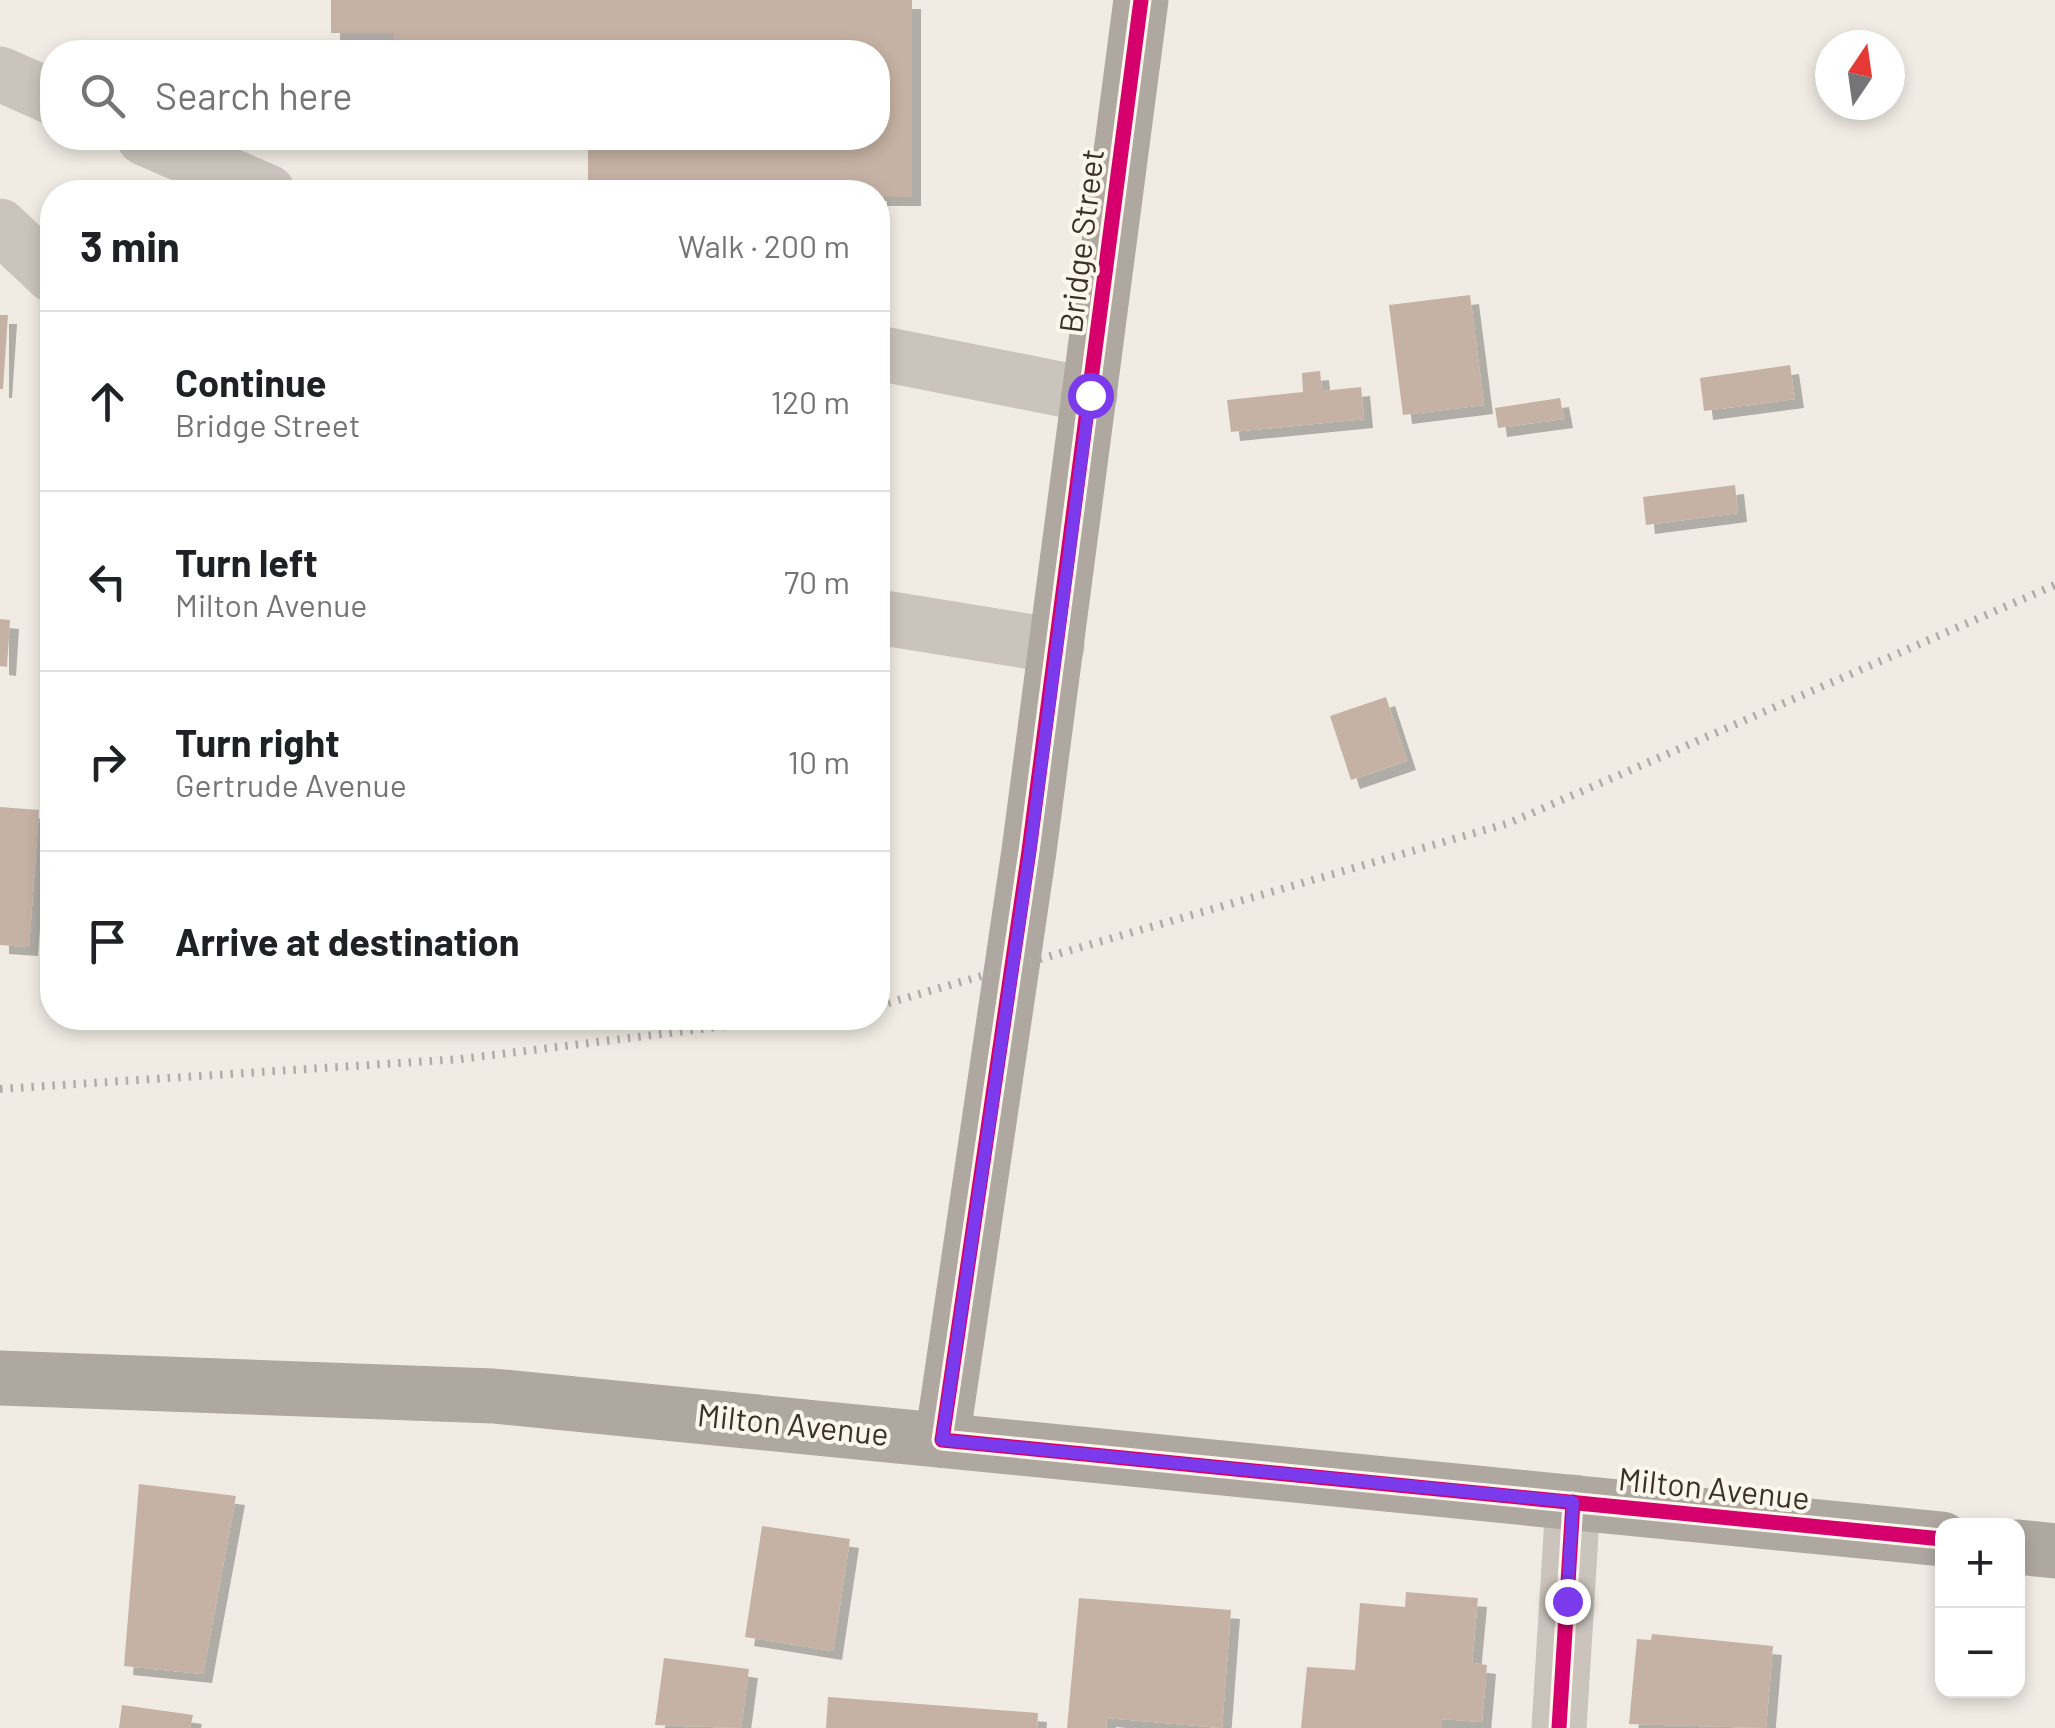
<!DOCTYPE html>
<meta charset="utf-8">
<style>
:root{--surface:#fff;--page:#f2f2f2;--text:#202124;--muted:#757577;--line:#e0e0e0}
body{margin:0;font-family:Barlow,sans-serif;background:var(--page);color:var(--text)}
.controls{position:absolute;right:30px;bottom:30px;display:grid;overflow:hidden;border-radius:20px;box-shadow:0 5px 15px #0003}
.controls button{width:90px;height:90px;display:grid;place-items:center;padding:0;border:0;border-bottom:2px solid var(--line);background:var(--surface);color:var(--text);font:50px sans-serif}
.compass{position:absolute;left:1815px;top:30px;width:90px;height:90px;border-radius:50%;background:var(--surface);box-shadow:0 5px 15px #0003;rotate:13deg}
.stop{position:absolute;width:30px;height:30px;margin:-22px;border:8px solid #7c3aed;border-radius:50%;background:#fff}
.stop.end{background:#7c3aed;border-color:#fff;box-shadow:0 2px 10px #0008}
.list{margin:0;padding:0;list-style:none}
h2{display:flex;justify-content:space-between;align-items:center;height:130px;margin:0;padding:0 40px;font-size:42px}
h2 small{font-size:32px;font-weight:400;color:var(--muted)}
.list li{display:grid;grid-template-columns:65px 1fr auto;gap:30px;align-items:center;box-sizing:border-box;height:180px;padding:0 40px;border-top:2px solid var(--line)}
.list b{display:block;font-size:38px;white-space:nowrap}
.list p{margin:0;font-size:32px;white-space:nowrap;color:var(--muted)}
.list em{font-size:32px;font-style:normal;color:var(--muted)}
.icon{flex:none;width:55px;height:55px;fill:none;stroke:currentColor;stroke-width:2;stroke-linecap:round;stroke-linejoin:round}
.map{position:relative;flex:none;width:2055px;height:1728px;overflow:hidden}
.search{position:absolute;background:var(--surface);box-shadow:0 5px 15px #0003;left:40px;top:40px;width:850px;height:110px;display:flex;align-items:center;gap:25px;box-sizing:border-box;padding:0 35px;border-radius:40px;color:var(--muted);font-size:38px}
.panel{position:absolute;background:var(--surface);box-shadow:0 5px 15px #0003;left:40px;top:180px;width:850px;height:850px;border-radius:40px}
.map>svg:first-child{display:block}
.building{fill:#c6b2a4;filter:url(#shadow)}
.lines{fill:none;stroke-linecap:round;stroke-linejoin:round}
.minor{stroke:#cac4bc;stroke-width:55}
.major{stroke:#afa8a1;stroke-width:55}
.rail{stroke:#b1aca7;stroke-width:8;stroke-dasharray:2.5 8;stroke-linecap:butt}
.cycleway-casing{stroke:#fcf7ec;stroke-width:21}
.cycleway{stroke:#d6006c;stroke-width:15}
.route{stroke:#7c3aed;stroke-width:12}
.labels{text-anchor:middle;stroke-width:8;stroke-linejoin:round;paint-order:stroke}
.street-label{font-size:32px;fill:#3c3129;stroke:#fcf7ec}
</style>
<div class="map">
<svg width="2055" height="1728" viewBox="0 0 2055 1728">
<defs>
<filter id="shadow"><feDropShadow dx="9" dy="9" stdDeviation="0" flood-color="#0004"/></filter>
</defs>
<rect width="100%" height="100%" fill="#f0ece4"/>
<g class="building">
<polygon points="331,0 912,0 912,197 878,197 878,192 588,192 588,138 878,138 878,52 394,52 394,33 331,33"/>
<polygon points="1470,295 1484,405 1403,415 1389,305"/>
<polygon points="0,315 8,315 3,389 0,389"/>
<polygon points="1790,365 1795,399 1704,411 1700,378"/>
<polygon points="1320,371 1322,391 1361,387 1364,419 1231,432 1227,400 1303,392 1302,373"/>
<polygon points="1560,398 1564,419 1498,428 1495,408"/>
<polygon points="1735,485 1738,513 1646,525 1643,497"/>
<polygon points="0,619 10,620 7,667 0,666"/>
<polygon points="1386,697 1407,761 1351,780 1330,716"/>
<polygon points="0,807 39,810 29,947 0,945"/>
<polygon points="139,1484 236,1496 203,1674 124,1666"/>
<polygon points="762,1526 850,1539 833,1651 745,1637"/>
<polygon points="1406,1592 1478,1598 1472,1663 1487,1665 1482,1722 1442,1719 1442,1728 1301,1728 1307,1667 1355,1670 1360,1603 1405,1607"/>
<polygon points="1079,1598 1231,1610 1222,1728 1107,1718 1106,1728 1067,1728"/>
<polygon points="1652,1634 1773,1646 1766,1728 1629,1724 1637,1639 1651,1640"/>
<polygon points="664,1658 749,1669 741,1728 655,1725"/>
<polygon points="828,1697 1038,1713 1037,1728 826,1728"/>
<polygon points="122,1705 193,1715 190,1728 119,1728"/>
</g>
<g class="lines">
<g class="minor">
<polyline points="0,74 52,97"/>
<polyline points="144,138 268,192"/>
<polyline points="0,226 52,275"/>
<polyline points="878,353 1090,395"/>
<polyline points="878,617 1057,646"/>
<polyline points="1559,1728 1573,1502"/>
</g>
<g class="major">
<polyline points="0,1378 493,1396 1942,1539"/>
<polyline points="942,1440 1029,851 1141,0"/>
<polyline points="2018,1547 2055,1551"/>
</g>
<g class="rail">
<polyline points="878,1006 1509,823 2055,585"/>
<polyline points="0,1089 461,1059 790,1018"/>
</g>
<g class="cycleway-casing">
<g id="cycleway">
<polyline points="1141,0 1029,851 942,1440 1942,1539"/>
<polyline points="1559,1728 1573,1502"/>
</g>
</g>
<use href="#cycleway" class="cycleway"/>
</g>
<g class="lines">
<polyline class="route" points="1090,395 1030,851 942,1440 1573,1502 1567,1601"/>
</g>
<g class="labels">
<g class="street-label">
<text transform="translate(1082 241) rotate(-83)" y="11">Bridge Street</text>
<text transform="translate(793 1425) rotate(6)" y="11">Milton Avenue</text>
<text transform="translate(1714 1489) rotate(6)" y="11">Milton Avenue</text>
</g>
</g>
</svg>
<div class="controls">
<button>+</button>
<button>−</button>
</div>
<svg class="compass" viewBox="-18 -18 36 36"><path d="M0-13l5 13h-10z" fill="#e53935"/><path d="M0 13l5-13h-10z" fill="#757577"/></svg>
<div class="stop" style="left:1090px;top:395px"></div>
<div class="stop end" style="left:1567px;top:1601px"></div>
<div class="search"><svg class="icon" aria-label="search" viewBox="0 0 24 24"><circle cx="10" cy="10" r="6"/><path d="M15 15l6 6"/></svg>Search here</div>
<section class="panel">
<h2>3 min<small>Walk · 200 m</small></h2>
<ul class="list">
<li><svg class="icon" aria-label="ahead" viewBox="0 0 24 24"><path d="M12 20V5M6 11l6-6 6 6"/></svg><div><b>Continue</b><p>Bridge Street</p></div><em>120 m</em></li>
<li><svg class="icon" aria-label="left" viewBox="0 0 24 24"><path d="M17 20v-9H6M10 6l-5 5 5 5"/></svg><div><b>Turn left</b><p>Milton Avenue</p></div><em>70 m</em></li>
<li><svg class="icon" aria-label="right" viewBox="0 0 24 24"><path d="M7 20v-9h11M14 6l5 5-5 5"/></svg><div><b>Turn right</b><p>Gertrude Avenue</p></div><em>10 m</em></li>
<li><svg class="icon" aria-label="arrive" viewBox="0 0 24 24"><path d="M6 21V4h12l-3 4 3 4H6"/></svg><div><b>Arrive at destination</b></div></li>
</ul>
</section>
</div>
